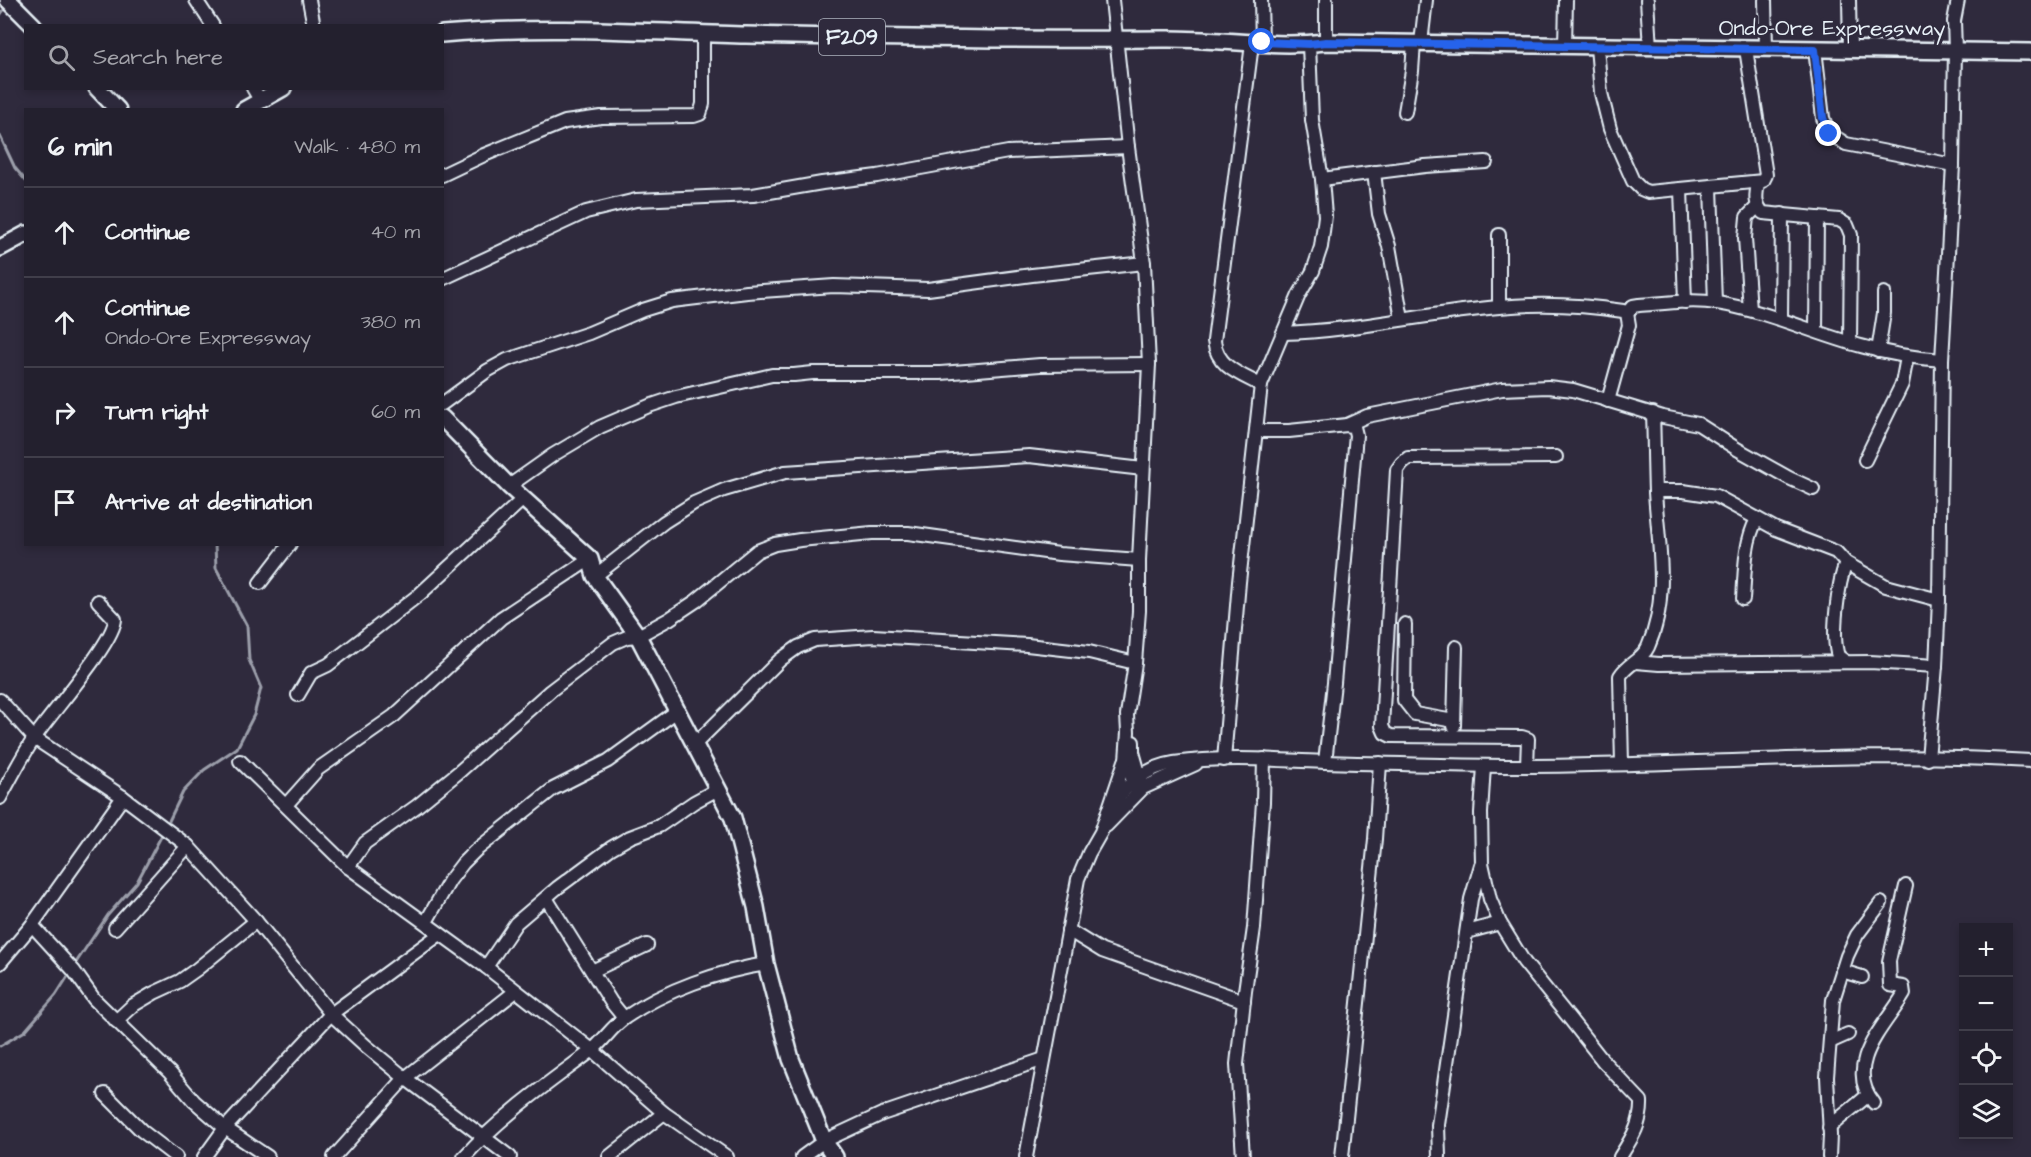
<!DOCTYPE html>
<meta charset="utf-8">
<style>
:root{--surface:#23202e;--page:#2b2836;--text:#f1f3f6;--muted:#a3a3aa;--line:#403e4a}
body{margin:0;font-family:"Architects Daughter",sans-serif;background:var(--page);color:var(--text)}
.controls{position:absolute;right:18px;bottom:18px;display:grid;overflow:hidden;border-radius:0px;box-shadow:0 3px 9px #0003}
.controls button{width:54px;height:54px;display:grid;place-items:center;padding:0;border:0;border-bottom:2px solid var(--line);background:var(--surface);color:var(--text);font:30px sans-serif}
.stop{position:absolute;width:18px;height:18px;margin:-14px;border:4px solid #2563eb;border-radius:50%;background:#fff}
.stop.end{background:#2563eb;border-color:#fff;box-shadow:0 2px 6px #0008}
.list{margin:0;padding:0;list-style:none}
h2{display:flex;justify-content:space-between;align-items:center;height:78px;margin:0;padding:0 24px;font-size:26px}
h2 small{font-size:20px;font-weight:400;color:var(--muted)}
.list li{display:grid;grid-template-columns:39px 1fr auto;gap:18px;align-items:center;box-sizing:border-box;height:90px;padding:0 24px;border-top:2px solid var(--line)}
.list b{display:block;font-size:22px;white-space:nowrap}
.list p{margin:0;font-size:20px;white-space:nowrap;color:var(--muted)}
.list em{font-size:20px;font-style:normal;color:var(--muted)}
.icon{flex:none;width:33px;height:33px;fill:none;stroke:currentColor;stroke-width:2;stroke-linecap:round;stroke-linejoin:round}
.map{position:relative;flex:none;width:2031px;height:1157px;overflow:hidden}
.search{position:absolute;background:var(--surface);box-shadow:0 3px 9px #0003;left:24px;top:24px;width:420px;height:66px;display:flex;align-items:center;gap:15px;box-sizing:border-box;padding:0 21px;border-radius:0px;color:var(--muted);font-size:22px}
.panel{position:absolute;background:var(--surface);box-shadow:0 3px 9px #0003;left:24px;top:108px;width:420px;height:438px;border-radius:0px}
.map>svg:first-child{display:block}
.lines{fill:none;stroke-linecap:round;stroke-linejoin:round}
.stream{stroke:#9c9fab;stroke-width:3}
.minor-casing{stroke:#e8f1f8;stroke-width:16}
.major-casing{stroke:#e8f1f8;stroke-width:20}
.minor{stroke:#2f2a3d;stroke-width:12}
.major{stroke:#2f2a3d;stroke-width:15}
.route{stroke:#2563eb;stroke-width:8}
.labels{text-anchor:middle;stroke-width:6;stroke-linejoin:round;paint-order:stroke}
.shield{fill:#2f2a3d;stroke:#b0b5c0;stroke-width:1.5}
.shield-label{font-size:21px;font-weight:bold;fill:#e8f1f8}
.street-label{font-size:22px;fill:#e8f1f8;stroke:#2f2a3d}
</style>
<div class="map">
<svg width="2031" height="1157" viewBox="0 0 2031 1157">
<rect width="100%" height="100%" fill="#2f2a3d"/>
<filter id="ink" filterUnits="userSpaceOnUse"><feTurbulence type="fractalNoise" baseFrequency=".0167" numOctaves="2"/><feDisplacementMap in="SourceGraphic" scale="12" xChannelSelector="R" yChannelSelector="G"/><feConvolveMatrix kernelMatrix="1 2 1 2 8 2 1 2 1" color-interpolation-filters="sRGB"/></filter>
<g filter="url(#ink)">
<g class="lines">
<g class="stream">
<polyline points="0,15 6,7"/>
<polyline points="0,136 15,168 26,181"/>
<polyline points="167,825 183,792 204,770 237,748 254,715 261,688 249,660 247,626 216,568 215,544"/>
<polyline points="73,967 108,915 137,882 164,831"/>
<polyline points="0,1046 25,1031 56,995 70,973"/>
</g>
<g class="minor-casing">
<g id="minor">
<polyline points="196,0 213,26"/>
<polyline points="309,0 314,26"/>
<polyline points="1112,0 1128,147 1144,263 1149,364 1139,560 1139,611 1135,663 1127,715 1128,732 1126,760 1137,793"/>
<polyline points="1261,0 1262,42"/>
<polyline points="1647,0 1650,48"/>
<polyline points="1765,0 1766,49"/>
<polyline points="1849,0 1850,50"/>
<polyline points="1326,42 1326,0"/>
<polyline points="1421,43 1426,0"/>
<path d="M1252 44 1214 341C1217 367 1240 374 1261 385"/>
<polyline points="1565,46 1566,0"/>
<polyline points="1597,47 1601,93 1610,129 1633,181 1641,189 1648,192 1763,181 1766,175 1746,49"/>
<polyline points="1815,49 1823,118 1829,133 1846,144 1953,165"/>
<polyline points="253,88 260,100"/>
<polyline points="1405,112 1412,71 1414,43"/>
<polyline points="1374,172 1379,214 1389,246 1402,319"/>
<polyline points="442,175 484,155 565,122 601,117 694,116 700,114 703,104 703,33"/>
<polyline points="1322,179 1425,166 1486,162"/>
<path d="M1758 183C1756 195 1754 203 1763 213L1839 220 1847 225 1851 235 1850 343"/>
<polyline points="1711,187 1715,303"/>
<polyline points="1681,189 1685,302"/>
<polyline points="1499,235 1499,306"/>
<polyline points="442,279 586,212 636,200 753,195 822,183 877,176 1008,152 1128,147"/>
<polyline points="1750,310 1745,238 1747,217 1757,207"/>
<path d="M1627 313 1633 306 1639 305C1665 303 1692 299 1717 303 1767 311 1813 333 1861 346 1888 354 1915 358 1942 360"/>
<polyline points="1781,318 1782,214"/>
<polyline points="1816,331 1817,218"/>
<path d="M1283 333C1355 331 1427 313 1499 307 1539 303 1583 305 1623 311L1627 313"/>
<polyline points="1878,351 1884,313 1884,293"/>
<polyline points="1608,401 1629,325 1627,313"/>
<polyline points="442,404 487,371 507,360 589,333 643,310 672,301 747,292 834,286 928,289 1032,275 1144,263"/>
<polyline points="1347,425 1367,416 1502,389 1548,387 1573,390 1663,417 1698,424 1737,449 1789,478 1813,489"/>
<polyline points="1256,431 1289,431 1347,425 1354,427 1356,435 1334,683 1325,762"/>
<polyline points="1865,460 1902,384 1907,357"/>
<polyline points="509,486 553,455 600,427 649,406 676,397 772,375 794,375 813,373 941,373 1040,365 1149,364"/>
<polyline points="1655,491 1683,491 1716,496 1776,529 1836,552 1846,563 1886,586 1939,600"/>
<polyline points="595,576 664,522 694,503 724,490 785,472 1029,456 1143,469"/>
<polyline points="260,583 290,544"/>
<path d="M1743 599C1745 572 1744 543 1757 519"/>
<polyline points="1405,624 1404,700 1415,714 1454,721"/>
<polyline points="1636,662 1659,664 1870,662 1936,666"/>
<path d="M1846 662 1838 656C1831 636 1838 583 1846 563"/>
<polyline points="298,695 311,673 328,665 420,594 523,499"/>
<polyline points="0,700 34,738 123,797 188,846 256,921 331,1014 366,1046 405,1078 510,1157"/>
<polyline points="1454,726 1456,647"/>
<polyline points="1133,742 1133,752 1142,784"/>
<polyline points="695,744 780,660 798,647 815,640 873,636 1027,645 1089,652 1135,663"/>
<polyline points="1928,759 1936,666 1939,600 1942,360 1953,165 1955,50 1954,21 1958,0"/>
<polyline points="1224,760 1239,582 1261,385 1299,295 1313,271 1321,247 1325,216 1322,179 1312,120 1309,44"/>
<polyline points="240,761 348,867 486,967 592,1050 664,1113 727,1157"/>
<path d="M1622 764 1620 676C1627 664 1642 660 1648 647 1670 598 1658 542 1655 492 1654 466 1654 439 1653 413"/>
<path d="M1484 766 1481 813 1482 863 1490 899 1500 923 1524 962 1570 1019 1603 1061 1641 1101C1642 1123 1632 1138 1620 1157"/>
<polyline points="1527,766 1528,739 1522,737 1391,736 1385,733 1382,726 1397,470 1402,463 1408,458 1556,457"/>
<path d="M0 798C11 778 22 756 35 737 51 713 115 641 115 619L98 601"/>
<polyline points="286,805 318,769 394,716 501,618 590,559"/>
<path d="M1108 812C1123 787 1143 768 1174 763 1223 756 1275 760 1325 762 1391 764 1458 766 1524 766 1693 766 1862 750 2031 761"/>
<polyline points="1106,826 1143,788 1196,764"/>
<polyline points="348,867 365,843 417,806 460,771 550,691 613,643 627,637 638,636 669,619 696,601 757,551 775,544 800,540 872,533 908,533 1059,554 1139,560"/>
<polyline points="546,898 611,1002 624,1018"/>
<polyline points="426,922 450,880 463,863 475,851 553,789 608,761 677,711"/>
<polyline points="32,925 74,971 94,999 170,1073 194,1101 225,1128 268,1157"/>
<polyline points="115,928 188,846"/>
<polyline points="1068,930 1102,951 1244,1001"/>
<polyline points="1467,932 1500,923"/>
<polyline points="0,963 32,925 123,797"/>
<polyline points="486,967 516,923 557,888 611,848 630,837 659,826 694,802 718,789"/>
<polyline points="592,971 647,945"/>
<polyline points="1842,971 1862,977"/>
<polyline points="116,1021 132,1006 154,993 180,981 197,969 256,921"/>
<polyline points="1830,1042 1848,1034"/>
<polyline points="105,1094 142,1131 176,1157"/>
<path d="M1874 1103C1842 1065 1886 1025 1904 994L1903 987 1890 985 1889 961 1906 886"/>
<path d="M1829 1128C1841 1116 1855 1107 1868 1095"/>
<polyline points="204,1157 225,1128 331,1014 440,934"/>
<polyline points="334,1157 405,1078 516,991"/>
<path d="M464 1157C501 1116 546 1085 590 1052 603 1042 612 1026 626 1017 665 990 720 971 766 964"/>
<polyline points="609,1157 664,1113"/>
<polyline points="802,1157 824,1141 882,1114 1044,1059"/>
<polyline points="1026,1157 1078,879 1089,853 1101,832 1125,761"/>
<polyline points="1243,1157 1237,1064 1245,991 1254,928 1263,802 1264,759"/>
<polyline points="1342,1157 1375,839 1380,763"/>
<polyline points="1439,1157 1438,1125 1471,899 1481,865"/>
<polyline points="1829,1157 1830,1135 1827,1077 1833,1000 1847,956 1857,935 1881,903"/>
</g>
</g>
<g class="major-casing">
<g id="major">
<polyline points="8,0 34,26"/>
<path d="M442 34C543 25 645 32 746 35 885 38 1024 40 1163 39 1218 38 1272 48 1326 42L2031 52"/>
<polyline points="97,88 118,110"/>
<polyline points="244,110 283,88"/>
<polyline points="0,248 26,234"/>
<polyline points="442,418 509,486 590,559 595,576 638,636 733,818 756,907 766,964 791,1059 824,1141 835,1157"/>
</g>
</g>
<use href="#minor" class="minor"/>
<use href="#major" class="major"/>
</g>
</g>
<g class="lines" filter="url(#ink)">
<polyline class="route" points="1262,42 1309,44 1326,42 1815,50 1823,118 1829,134"/>
</g>
<g class="labels">
<rect class="shield" x="819" y="19" width="66" height="36" rx="4.5"/>
<g class="shield-label">
<text x="852" y="44">F209</text>
</g>
<g class="street-label">
<text x="1832" y="35">Ondo-Ore Expressway</text>
</g>
</g>
</svg>
<div class="controls">
<button>+</button>
<button>−</button>
<button><svg class="icon" aria-label="locate" viewBox="0 0 24 24"><circle cx="12" cy="12" r="6"/><path d="M12 2v4M12 18v4M2 12h4M18 12h4"/></svg></button>
<button><svg class="icon" aria-label="layers" viewBox="0 0 24 24"><path d="M12 4l9 5-9 5-9-5zM3 14l9 5 9-5"/></svg></button>
</div>
<div class="stop" style="left:1262px;top:42px"></div>
<div class="stop end" style="left:1829px;top:134px"></div>
<div class="search"><svg class="icon" aria-label="search" viewBox="0 0 24 24"><circle cx="10" cy="10" r="6"/><path d="M15 15l6 6"/></svg>Search here</div>
<section class="panel">
<h2>6 min<small>Walk · 480 m</small></h2>
<ul class="list">
<li><svg class="icon" aria-label="ahead" viewBox="0 0 24 24"><path d="M12 20V5M6 11l6-6 6 6"/></svg><div><b>Continue</b></div><em>40 m</em></li>
<li><svg class="icon" aria-label="ahead" viewBox="0 0 24 24"><path d="M12 20V5M6 11l6-6 6 6"/></svg><div><b>Continue</b><p>Ondo-Ore Expressway</p></div><em>380 m</em></li>
<li><svg class="icon" aria-label="right" viewBox="0 0 24 24"><path d="M7 20v-9h11M14 6l5 5-5 5"/></svg><div><b>Turn right</b></div><em>60 m</em></li>
<li><svg class="icon" aria-label="arrive" viewBox="0 0 24 24"><path d="M6 21V4h12l-3 4 3 4H6"/></svg><div><b>Arrive at destination</b></div></li>
</ul>
</section>
</div>
